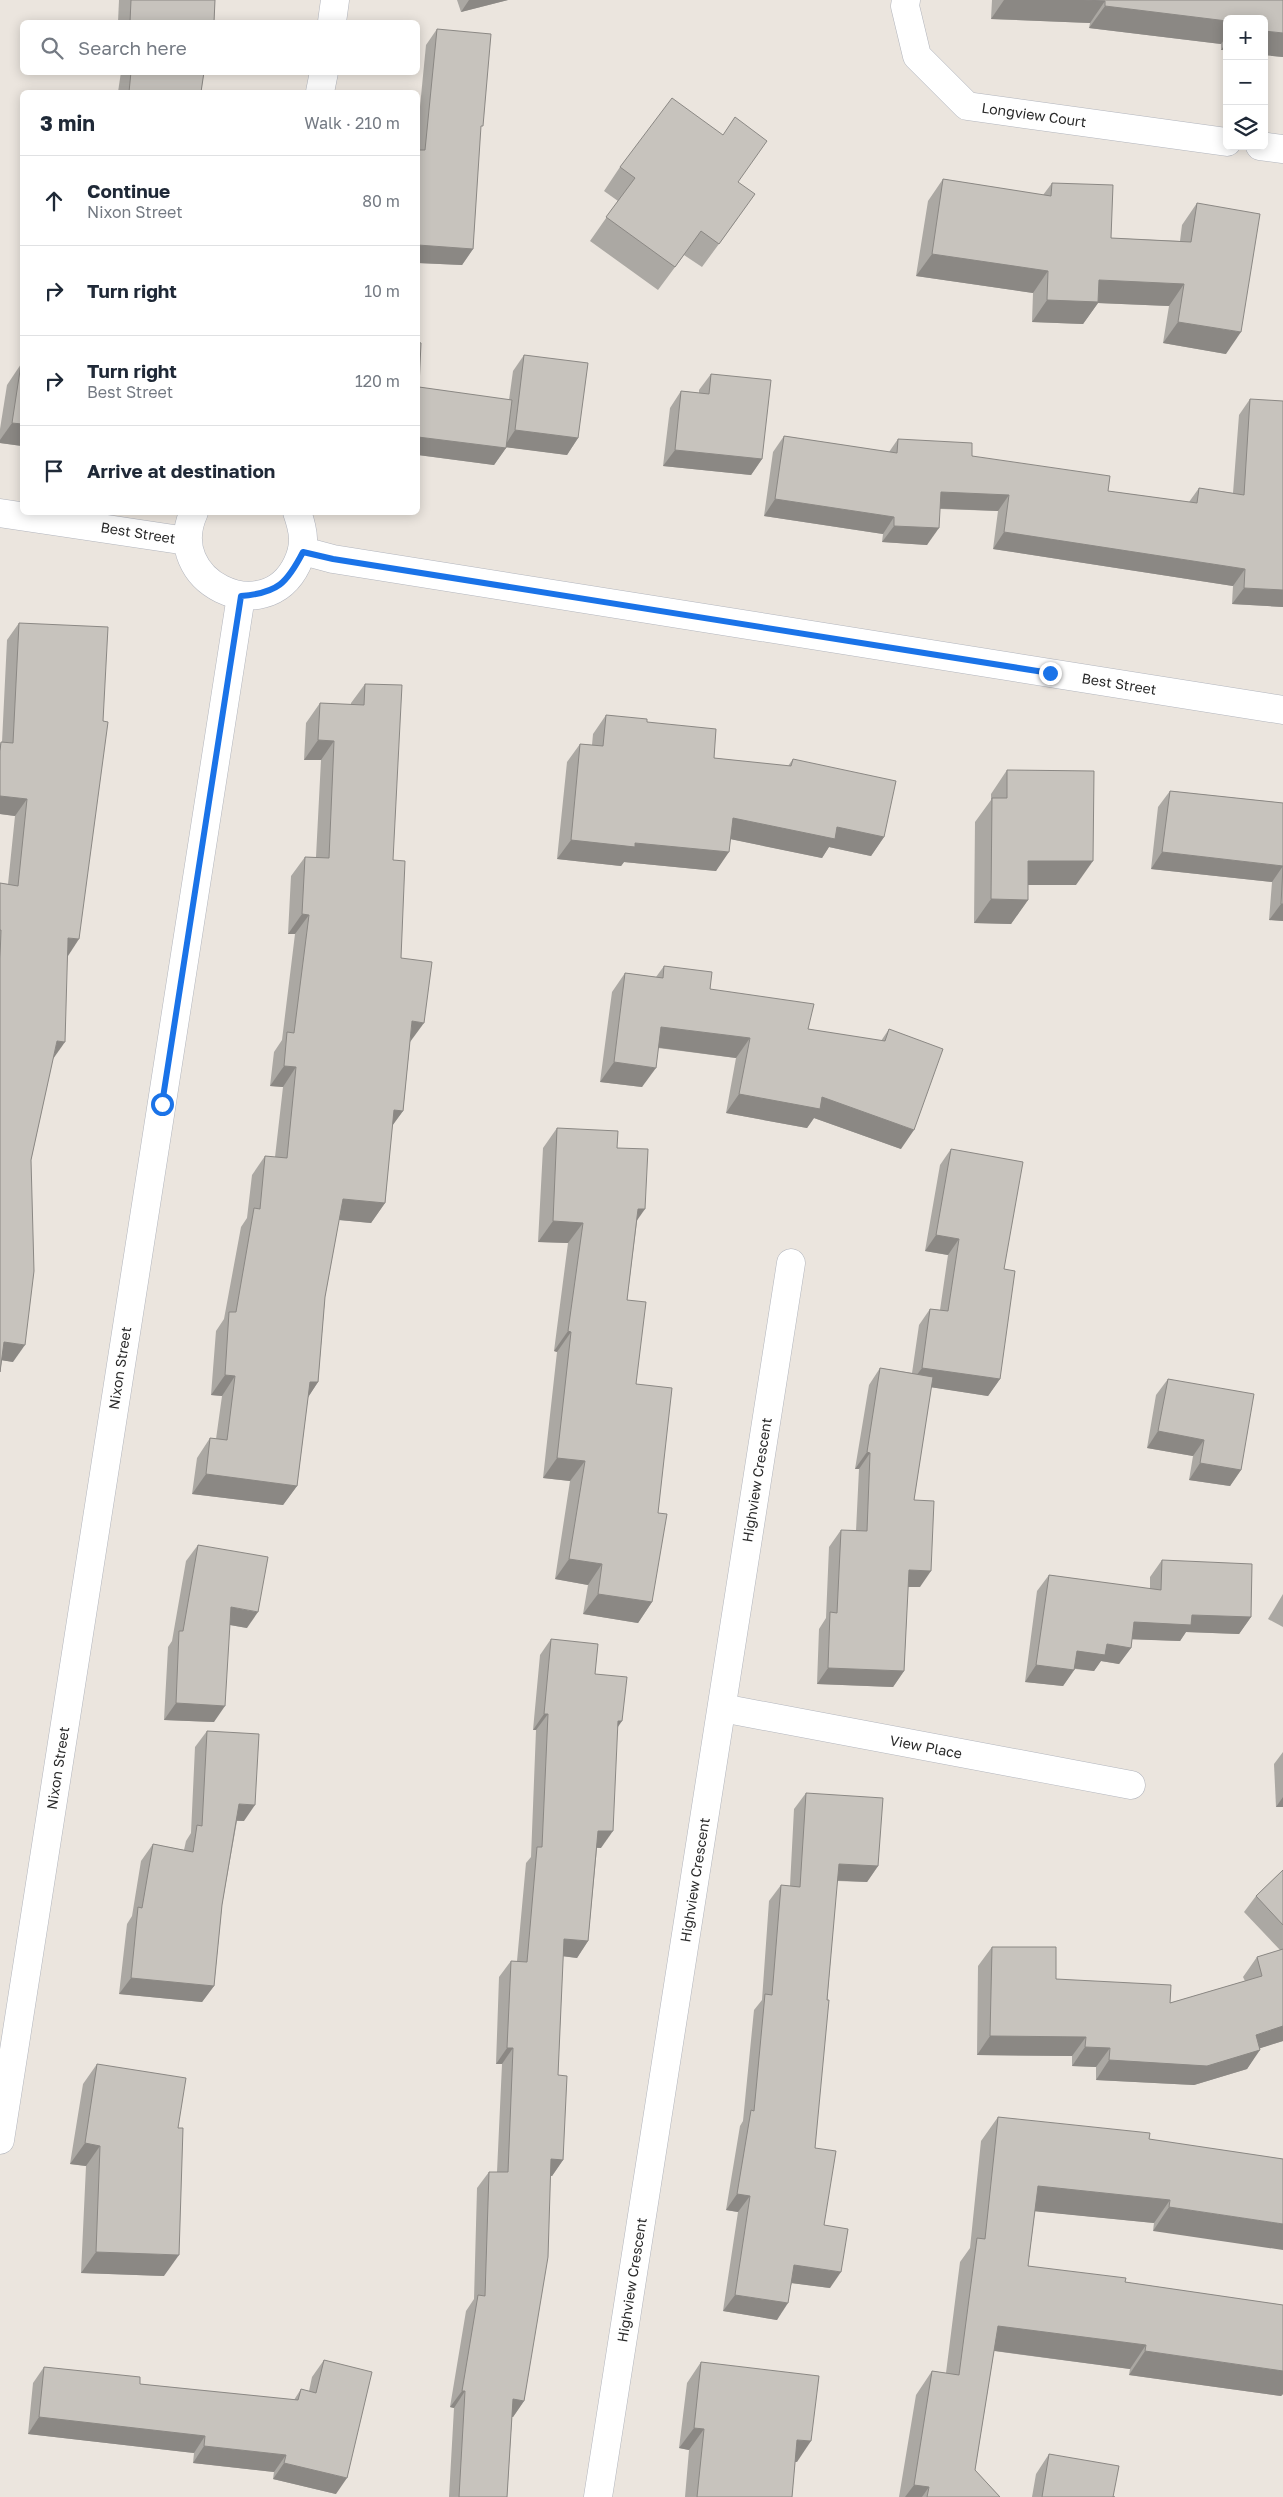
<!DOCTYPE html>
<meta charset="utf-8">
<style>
:root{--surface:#fff;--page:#f2f2f3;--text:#1f2937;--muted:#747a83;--line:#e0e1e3}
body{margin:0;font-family:"Golos Text",sans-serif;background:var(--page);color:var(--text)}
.controls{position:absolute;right:15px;top:15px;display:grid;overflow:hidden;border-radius:8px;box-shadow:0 2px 12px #0003}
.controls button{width:45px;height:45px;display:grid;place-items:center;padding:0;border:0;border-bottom:1px solid var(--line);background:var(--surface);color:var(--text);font:25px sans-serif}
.stop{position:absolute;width:15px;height:15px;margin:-11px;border:4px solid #1a73e8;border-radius:50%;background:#fff}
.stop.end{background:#1a73e8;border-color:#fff;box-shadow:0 1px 5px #0008}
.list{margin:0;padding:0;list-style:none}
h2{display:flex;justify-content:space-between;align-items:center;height:65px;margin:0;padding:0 20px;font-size:21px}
h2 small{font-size:16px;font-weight:400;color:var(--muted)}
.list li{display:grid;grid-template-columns:32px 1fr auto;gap:15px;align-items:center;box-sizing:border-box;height:90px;padding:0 20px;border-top:1px solid var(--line)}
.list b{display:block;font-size:19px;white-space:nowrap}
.list p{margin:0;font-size:16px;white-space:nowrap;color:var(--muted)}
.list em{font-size:16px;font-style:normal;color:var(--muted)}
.icon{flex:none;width:28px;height:28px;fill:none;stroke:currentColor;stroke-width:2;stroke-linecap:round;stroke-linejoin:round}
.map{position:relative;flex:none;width:1283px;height:2497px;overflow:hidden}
.search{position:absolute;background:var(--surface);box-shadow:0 2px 12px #0003;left:20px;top:20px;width:400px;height:55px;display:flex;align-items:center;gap:12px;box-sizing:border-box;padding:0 18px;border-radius:8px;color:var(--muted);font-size:19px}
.panel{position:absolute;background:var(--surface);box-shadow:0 2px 12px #0003;left:20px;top:90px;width:400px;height:425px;border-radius:8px}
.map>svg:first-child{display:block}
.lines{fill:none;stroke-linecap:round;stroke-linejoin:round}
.minor-casing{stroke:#b2b5bd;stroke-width:29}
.tertiary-casing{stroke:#b2b5bd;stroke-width:29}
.minor{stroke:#fff;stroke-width:28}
.tertiary{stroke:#fff;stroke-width:28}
.wall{fill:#aba8a3}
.shaded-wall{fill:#8b8884}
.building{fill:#c7c3bd;stroke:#8b8884}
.route{stroke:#1a73e8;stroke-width:6}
.labels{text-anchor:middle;stroke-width:4;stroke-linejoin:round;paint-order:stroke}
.street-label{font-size:14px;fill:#2b2b2b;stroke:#fff}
</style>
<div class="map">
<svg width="1283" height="2497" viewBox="0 0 1283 2497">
<rect width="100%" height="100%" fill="#ebe5de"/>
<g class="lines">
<g class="minor-casing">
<g id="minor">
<polyline points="906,0 905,6 917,56 967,106 1227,142"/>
<polyline points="1260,146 1283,149"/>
<polyline points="0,513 187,541"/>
<polyline points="722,1708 1131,1785"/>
<polyline points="598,2497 791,1263"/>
</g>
</g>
<g class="tertiary-casing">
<g id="tertiary">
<polyline points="332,22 335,0"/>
<polyline points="320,92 324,72"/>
<path d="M194 512C162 581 265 631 297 564 306 545 304 532 297 512"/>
<polyline points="303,551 333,559 1283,710"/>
<polyline points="0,2140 241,596"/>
</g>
</g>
<use href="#minor" class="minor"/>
<use href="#tertiary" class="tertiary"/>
</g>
<g class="wall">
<polygon points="119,0 215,0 214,22 118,22"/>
<polygon points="457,0 508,0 461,12"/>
<polygon points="992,0 1283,0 1283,57 1264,55 1264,19 1227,19 1227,50 1221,50 1221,44 1089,28 1090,23 991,19"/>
<polygon points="437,29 480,130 473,249 462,265 418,263 418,127 426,45"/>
<polygon points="121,72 204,72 201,92 118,92"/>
<polygon points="620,167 738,182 738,218 702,267 684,255 658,290 590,241 618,201 604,191"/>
<polygon points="943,179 1043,195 1052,183 1111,238 1180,241 1182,225 1197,203 1226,354 1163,343 1169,306 1098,303 1083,324 1032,322 1033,293 916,276 928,201"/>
<polygon points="418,342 419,387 509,400 513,371 524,355 578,438 567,455 506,447 506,448 494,465 418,455"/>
<polygon points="21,364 22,365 22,446 0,443 0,429 7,385"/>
<polygon points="711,374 762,459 751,475 663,466 670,408 681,391 699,393 699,390"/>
<polygon points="1250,399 1283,607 1232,604 1233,586 993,549 998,511 940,509 927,545 882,542 883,534 764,516 773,452 784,436 889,452 898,439 972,456 1108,491 1189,502 1199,488 1233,493 1239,415"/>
<polygon points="19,623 68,956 53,1058 31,1160 13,1362 2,1360 0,1372 0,883 8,884 15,816 0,814 0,744 2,742 7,640"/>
<polygon points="365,684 393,860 401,958 410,1042 403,1111 392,1126 385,1203 371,1223 339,1220 325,1297 318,1382 308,1397 297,1486 283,1505 192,1494 197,1458 210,1438 216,1439 222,1396 211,1395 216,1331 224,1319 241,1227 247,1218 252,1175 265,1156 275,1157 283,1087 270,1086 274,1052 282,1040 295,934 288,934 291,876 305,857 316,857 321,760 304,760 306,723 320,703 351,705 351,703"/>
<polygon points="606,715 647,722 714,758 788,766 793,759 884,837 871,856 829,847 822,858 731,839 716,871 624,862 621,866 557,859 567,762 580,744 592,745 593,734"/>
<polygon points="1007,770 1076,885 1028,885 1028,900 1011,924 974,923 975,822 991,800 991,794"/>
<polygon points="1170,791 1283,803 1283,921 1269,920 1272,882 1151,869 1158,807"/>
<polygon points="664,966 710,989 808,1029 881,1041 889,1029 901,1149 814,1118 807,1128 726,1113 736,1058 658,1048 642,1087 600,1082 612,992 625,973 656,977"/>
<polygon points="557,1128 617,1148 637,1221 627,1300 636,1384 658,1513 652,1602 638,1623 583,1614 588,1585 555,1579 570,1481 543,1478 557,1352 554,1351 568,1243 538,1242 543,1148"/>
<polygon points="951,1149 1004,1269 1000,1379 988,1396 931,1387 914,1500 920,1587 908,1587 904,1671 893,1687 817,1684 819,1629 826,1618 829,1547 841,1530 856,1531 859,1469 855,1469 869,1385 880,1368 912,1373 919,1325 930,1309 940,1310 948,1255 925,1251 940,1165"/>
<polygon points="1168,1379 1241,1470 1230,1486 1189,1480 1193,1456 1147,1448 1156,1395"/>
<polygon points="198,1545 247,1628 230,1625 214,1722 164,1720 168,1647 172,1641 186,1561"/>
<polygon points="1162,1560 1251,1617 1239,1634 1186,1632 1180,1641 1132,1639 1131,1648 1119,1664 1101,1661 1094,1671 1075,1669 1063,1686 1025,1682 1037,1591 1049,1575 1150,1589 1150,1577"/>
<polygon points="1283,1594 1283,1627 1268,1619"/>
<polygon points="551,1639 595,1674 617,1728 601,1848 597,1848 588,1941 577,1958 563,1956 558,2075 563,2160 552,2176 550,2176 524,2401 513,2417 512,2417 507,2497 449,2497 454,2408 450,2407 466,2311 474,2299 477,2188 489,2172 497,2172 502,2064 496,2064 499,1977 511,1961 517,1961 526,1863 531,1857 536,1730 533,1730 540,1655"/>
<polygon points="207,1731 244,1821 237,1821 222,1905 214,1986 202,2002 119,1994 127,1924 132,1916 141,1861 153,1844 184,1850 186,1841 191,1833 195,1747"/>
<polygon points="1283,1752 1283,1807 1276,1807 1274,1764"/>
<polygon points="806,1793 878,1866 867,1882 837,1881 815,2148 830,2288 792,2283 777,2320 723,2311 738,2212 726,2210 740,2126 743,2121 754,2010 762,2000 769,1901 781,1885 790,1886 794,1809"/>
<polygon points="1283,1870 1283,2041 1260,2048 1247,2069 1194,2085 1096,2080 1096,2067 1072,2066 1072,2056 977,2055 978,1966 992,1947 1056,1979 1170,2003 1245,1981 1243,1977 1257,1957 1280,1950 1244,1912 1256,1896"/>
<polygon points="97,2064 164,2276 81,2273 86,2166 70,2164 83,2084"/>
<polygon points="998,2117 1283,2159 1153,2231 1154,2223 1035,2211 1028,2266 1125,2282 1283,2305 1283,2394 1281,2396 1129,2375 1130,2369 994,2351 975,2470 1000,2497 899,2497 916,2395 932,2371 946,2373 960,2262 970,2248 981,2141"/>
<polygon points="324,2360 336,2494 273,2479 274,2472 193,2463 194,2453 28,2434 33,2383 44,2367 140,2384 294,2400 301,2389 309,2391 312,2377"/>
<polygon points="701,2362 797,2462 795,2462 792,2497 685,2497 689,2450 679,2448 687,2383"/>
<polygon points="1049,2454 1113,2497 1115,2497 1032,2497 1036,2474"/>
</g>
<g class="shaded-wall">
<polygon points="469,0 508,0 461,12"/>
<polygon points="1004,0 1083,0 1105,1 1090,23 991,19"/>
<polygon points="1105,6 1227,21 1227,36 1221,44 1089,28"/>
<polygon points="1264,31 1283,33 1283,57 1264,55"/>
<polygon points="1227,41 1227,50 1221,50"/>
<polygon points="418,245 473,249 462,265 418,263"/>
<polygon points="932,254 1048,271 1033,293 916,276"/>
<polygon points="1099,280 1184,284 1169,306 1098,303 1083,324 1032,322 1047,300"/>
<polygon points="1178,322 1241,332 1226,354 1163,343"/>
<polygon points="12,423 22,424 22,446 0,443 0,440"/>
<polygon points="515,430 578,438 567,455 504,447"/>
<polygon points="418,437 506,448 494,465 418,455"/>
<polygon points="675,450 762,459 751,475 663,466"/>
<polygon points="941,492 1009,495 998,511 929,508"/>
<polygon points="775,499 894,517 883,534 764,516"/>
<polygon points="894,526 939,528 927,545 882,542"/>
<polygon points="1004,532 1245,569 1233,586 993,549"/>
<polygon points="1244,588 1283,590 1283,607 1232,604"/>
<polygon points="318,740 334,741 321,760 304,760"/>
<polygon points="0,796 27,799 15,816 0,814"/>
<polygon points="733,818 837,827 884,837 871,856 829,847 822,858 720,837"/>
<polygon points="571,840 635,843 729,852 716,871 624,862 621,866 557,859"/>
<polygon points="1162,852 1283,866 1272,882 1151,869"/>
<polygon points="1028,861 1093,861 1076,885 1011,885"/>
<polygon points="991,899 1028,900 1011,924 974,923"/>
<polygon points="1281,904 1283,904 1283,921 1269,920"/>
<polygon points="302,914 309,915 295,934 288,934"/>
<polygon points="68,938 79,939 68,956"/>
<polygon points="412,1021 424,1023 410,1042"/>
<polygon points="661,1027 750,1038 736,1058 647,1046"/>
<polygon points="57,1041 65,1042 53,1059"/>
<polygon points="614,1062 656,1068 642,1087 600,1082"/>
<polygon points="284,1066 296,1067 283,1087 270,1086"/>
<polygon points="739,1094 822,1097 914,1130 901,1149 814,1118 807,1128 726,1113"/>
<polygon points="394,1110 403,1111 389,1130"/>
<polygon points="343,1199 385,1203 371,1223 329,1219"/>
<polygon points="638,1209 645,1209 631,1229"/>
<polygon points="553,1221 583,1223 568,1243 538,1242"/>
<polygon points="936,1235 959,1239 948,1255 925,1251"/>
<polygon points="568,1331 571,1332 557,1352 554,1351"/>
<polygon points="4,1342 25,1345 13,1362 0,1360"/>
<polygon points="922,1368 1000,1379 988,1396 910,1384"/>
<polygon points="225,1375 235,1376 222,1396 211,1395"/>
<polygon points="310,1382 318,1382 305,1402"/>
<polygon points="1158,1431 1204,1440 1193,1456 1147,1448"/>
<polygon points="867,1452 870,1453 859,1469 855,1469"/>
<polygon points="557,1458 585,1461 570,1481 543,1478"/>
<polygon points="1200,1463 1241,1470 1230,1486 1189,1480"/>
<polygon points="206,1474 297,1486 283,1505 192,1494"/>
<polygon points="569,1559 602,1564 588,1585 555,1579"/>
<polygon points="909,1570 931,1571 920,1587 897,1587"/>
<polygon points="598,1594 652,1602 638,1623 583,1614"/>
<polygon points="231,1607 258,1612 247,1628 219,1623"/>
<polygon points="1192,1615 1251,1617 1239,1634 1186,1632 1180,1641 1123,1639 1134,1622"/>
<polygon points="1107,1644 1131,1648 1119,1664 1101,1661 1094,1671 1065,1667 1077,1651"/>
<polygon points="1036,1665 1074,1670 1063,1686 1025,1682"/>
<polygon points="828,1668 904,1671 893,1687 817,1684"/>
<polygon points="176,1703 225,1706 214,1722 164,1720"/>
<polygon points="544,1714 548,1714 536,1730 533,1730"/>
<polygon points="618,1721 622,1721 611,1737"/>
<polygon points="1283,1797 1283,1807 1276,1807"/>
<polygon points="239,1804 255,1805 244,1821 228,1820"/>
<polygon points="598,1831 613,1831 601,1848 587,1847"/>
<polygon points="839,1864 878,1866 867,1882 827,1880"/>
<polygon points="564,1939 588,1941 577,1958 553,1955"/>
<polygon points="131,1978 214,1986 202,2002 119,1994"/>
<polygon points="1283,2026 1283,2041 1242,2054 1256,2035"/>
<polygon points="990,2036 1086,2037 1072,2056 977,2055"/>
<polygon points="1085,2047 1110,2048 1096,2067 1072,2066"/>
<polygon points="507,2048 513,2048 502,2064 496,2064"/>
<polygon points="1260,2050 1247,2069 1194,2085 1096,2080 1109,2060"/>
<polygon points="85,2143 100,2146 86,2166 70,2164"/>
<polygon points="551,2159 563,2160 552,2176 539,2175"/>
<polygon points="1038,2186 1170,2200 1154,2223 1022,2210"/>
<polygon points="737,2194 750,2196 738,2212 726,2210"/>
<polygon points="1169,2207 1283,2224 1283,2250 1153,2231"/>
<polygon points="96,2252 179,2255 164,2276 81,2273"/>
<polygon points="794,2265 841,2272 830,2288 783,2282"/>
<polygon points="735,2295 788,2303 777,2320 723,2311"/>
<polygon points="998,2326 1146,2345 1130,2369 981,2349"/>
<polygon points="1145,2351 1283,2371 1283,2394 1281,2396 1129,2375"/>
<polygon points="462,2391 465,2391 454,2408 450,2407"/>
<polygon points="513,2399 524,2401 513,2417 502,2415"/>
<polygon points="39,2417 205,2436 194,2453 28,2434"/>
<polygon points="694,2428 704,2429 689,2450 679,2448"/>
<polygon points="797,2440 811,2441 797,2462 782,2460"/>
<polygon points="204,2446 286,2455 274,2472 193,2463"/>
<polygon points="284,2463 347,2478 336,2494 273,2479"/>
<polygon points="914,2485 929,2487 922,2497 905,2497"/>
</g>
<g class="building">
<polygon points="131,0 215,0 214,22 130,22"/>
<polygon points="1083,0 1283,0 1283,33 1264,31 1264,19 1227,19 1227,21 1105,6 1105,1"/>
<polygon points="437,29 491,34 483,126 481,126 473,249 418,245 418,150 425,150"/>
<polygon points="131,72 204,72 201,92 129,92"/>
<polygon points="672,98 723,135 735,117 767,141 738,182 755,194 719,244 701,231 675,267 606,217 635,178 620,167"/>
<polygon points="943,179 1051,196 1052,183 1113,185 1111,238 1191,242 1197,203 1260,214 1241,332 1178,322 1184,284 1099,280 1098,302 1047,300 1048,271 932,254"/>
<polygon points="418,342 421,343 419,387 512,400 506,448 418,437"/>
<polygon points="524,355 588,363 578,438 515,430"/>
<polygon points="21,364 22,365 22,424 12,423"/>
<polygon points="711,374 771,380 762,459 675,450 681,391 709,394"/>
<polygon points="1250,399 1283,401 1283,590 1244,588 1245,569 1004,532 1009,495 941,492 939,528 894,526 894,517 775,499 784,436 897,453 898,439 972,443 972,456 1110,476 1108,491 1197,503 1199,488 1244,495"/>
<polygon points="19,623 108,627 103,721 108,722 79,939 68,938 65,1042 57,1041 31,1160 34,1271 25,1345 4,1342 0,1372 0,958 1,930 0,930 0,883 18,886 27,799 0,796 0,751 1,742 13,743"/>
<polygon points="365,684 402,685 393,860 405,861 401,958 432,962 424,1023 412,1021 403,1111 394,1110 385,1203 343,1199 325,1297 318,1382 310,1382 297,1486 206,1474 210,1438 227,1440 235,1376 225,1375 229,1312 236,1312 254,1208 260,1209 265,1156 287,1158 296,1067 284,1066 287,1032 294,1033 309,915 302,914 305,857 329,858 334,741 318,740 320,703 364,705"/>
<polygon points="606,715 647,719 647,722 716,729 714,758 791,766 793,759 896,781 884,837 837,827 835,839 733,818 729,852 635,843 635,847 571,840 580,744 603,746"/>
<polygon points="1007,770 1094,771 1093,861 1028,861 1028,900 991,899 992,798 1007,798"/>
<polygon points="1170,791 1283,803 1283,904 1281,904 1283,866 1162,852"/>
<polygon points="664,966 712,972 710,989 814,1004 808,1029 885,1041 889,1029 943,1049 914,1130 822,1097 820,1109 739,1094 750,1038 661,1027 656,1068 614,1062 625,973 663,978"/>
<polygon points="557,1128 618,1131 617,1148 648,1149 645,1209 638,1209 627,1300 646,1302 636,1384 672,1388 658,1513 667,1514 652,1602 598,1594 602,1564 569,1559 585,1461 557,1458 571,1332 568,1331 583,1223 553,1221"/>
<polygon points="951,1149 1023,1162 1004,1269 1015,1271 1000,1379 922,1368 930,1309 948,1311 959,1239 936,1235"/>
<polygon points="880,1368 933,1377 914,1500 934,1501 931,1571 909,1570 904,1671 828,1668 830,1612 837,1613 841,1530 867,1531 870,1453 867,1452"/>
<polygon points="1168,1379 1254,1394 1241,1470 1200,1463 1204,1440 1158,1431"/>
<polygon points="198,1545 268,1557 258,1612 231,1607 225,1706 176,1703 179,1631 183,1631"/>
<polygon points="1162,1560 1252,1564 1251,1617 1192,1615 1191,1625 1134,1622 1131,1648 1107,1644 1105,1655 1077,1651 1074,1670 1036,1665 1049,1575 1161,1590"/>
<polygon points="551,1639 598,1644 595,1674 627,1677 622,1721 618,1721 613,1831 598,1831 588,1941 564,1939 558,2075 567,2076 563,2160 551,2159 548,2257 524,2401 513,2399 507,2497 459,2497 465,2391 462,2391 478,2295 485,2296 489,2172 508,2172 513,2048 507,2048 511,1961 527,1962 537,1847 542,1847 548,1714 544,1714"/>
<polygon points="207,1731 259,1734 255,1805 239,1804 222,1905 214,1986 131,1978 138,1907 142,1908 153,1844 193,1852 197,1825 202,1826"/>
<polygon points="806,1793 883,1798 878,1866 839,1864 827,2000 829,2000 815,2148 836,2151 824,2225 848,2229 841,2272 794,2265 788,2303 735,2295 750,2196 737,2194 751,2110 754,2111 765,1994 772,1995 781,1885 800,1887"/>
<polygon points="1283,1870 1283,1925 1256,1896"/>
<polygon points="992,1947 1056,1947 1056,1979 1171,1985 1170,2003 1262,1976 1257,1957 1283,1949 1283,2026 1256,2035 1260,2050 1207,2066 1109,2060 1110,2048 1085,2047 1086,2037 990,2036"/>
<polygon points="97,2064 186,2078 178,2128 183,2128 179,2255 96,2252 100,2146 85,2143"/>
<polygon points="998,2117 1150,2133 1149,2139 1283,2159 1283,2224 1169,2207 1170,2200 1038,2186 1028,2266 1126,2278 1125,2282 1283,2305 1283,2371 1145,2351 1146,2345 998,2326 975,2470 1000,2497 927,2497 929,2487 914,2485 932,2371 959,2375 977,2238 985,2239"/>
<polygon points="324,2360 372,2372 347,2478 284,2463 286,2455 204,2446 205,2436 39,2417 44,2367 140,2377 140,2384 298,2400 301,2389 316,2393"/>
<polygon points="701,2362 819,2376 811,2441 797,2440 792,2497 697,2497 704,2429 694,2428"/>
<polygon points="1049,2454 1119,2466 1113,2497 1115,2497 1042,2497"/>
</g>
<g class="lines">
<path class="route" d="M162 1104 241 596C278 593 287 583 303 552L333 559 1050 673"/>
</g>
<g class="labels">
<g class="street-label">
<text transform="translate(1034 115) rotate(8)" y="5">Longview Court</text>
<text transform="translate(138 533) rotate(9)" y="5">Best Street</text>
<text transform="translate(1119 684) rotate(9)" y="5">Best Street</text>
<text transform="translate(120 1368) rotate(-81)" y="5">Nixon Street</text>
<text transform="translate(757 1480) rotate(-81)" y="5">Highview Crescent</text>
<text transform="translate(926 1747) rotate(11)" y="5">View Place</text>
<text transform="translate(58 1768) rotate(-81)" y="5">Nixon Street</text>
<text transform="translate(695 1880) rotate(-81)" y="5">Highview Crescent</text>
<text transform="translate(632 2280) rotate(-81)" y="5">Highview Crescent</text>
</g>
</g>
</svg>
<div class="controls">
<button>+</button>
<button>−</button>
<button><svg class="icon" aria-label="layers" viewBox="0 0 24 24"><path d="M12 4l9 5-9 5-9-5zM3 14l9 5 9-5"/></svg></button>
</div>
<div class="stop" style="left:162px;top:1104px"></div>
<div class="stop end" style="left:1050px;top:673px"></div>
<div class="search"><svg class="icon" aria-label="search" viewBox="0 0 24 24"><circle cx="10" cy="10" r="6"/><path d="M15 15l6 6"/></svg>Search here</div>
<section class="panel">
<h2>3 min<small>Walk · 210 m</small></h2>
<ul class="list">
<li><svg class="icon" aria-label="ahead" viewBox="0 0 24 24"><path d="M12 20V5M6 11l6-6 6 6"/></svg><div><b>Continue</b><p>Nixon Street</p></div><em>80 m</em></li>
<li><svg class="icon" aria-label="right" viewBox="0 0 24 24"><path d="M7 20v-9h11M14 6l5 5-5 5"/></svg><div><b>Turn right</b></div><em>10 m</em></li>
<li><svg class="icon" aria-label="right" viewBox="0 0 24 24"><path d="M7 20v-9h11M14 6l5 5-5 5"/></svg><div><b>Turn right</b><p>Best Street</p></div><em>120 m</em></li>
<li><svg class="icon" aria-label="arrive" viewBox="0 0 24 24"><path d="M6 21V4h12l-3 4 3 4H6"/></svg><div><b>Arrive at destination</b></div></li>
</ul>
</section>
</div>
